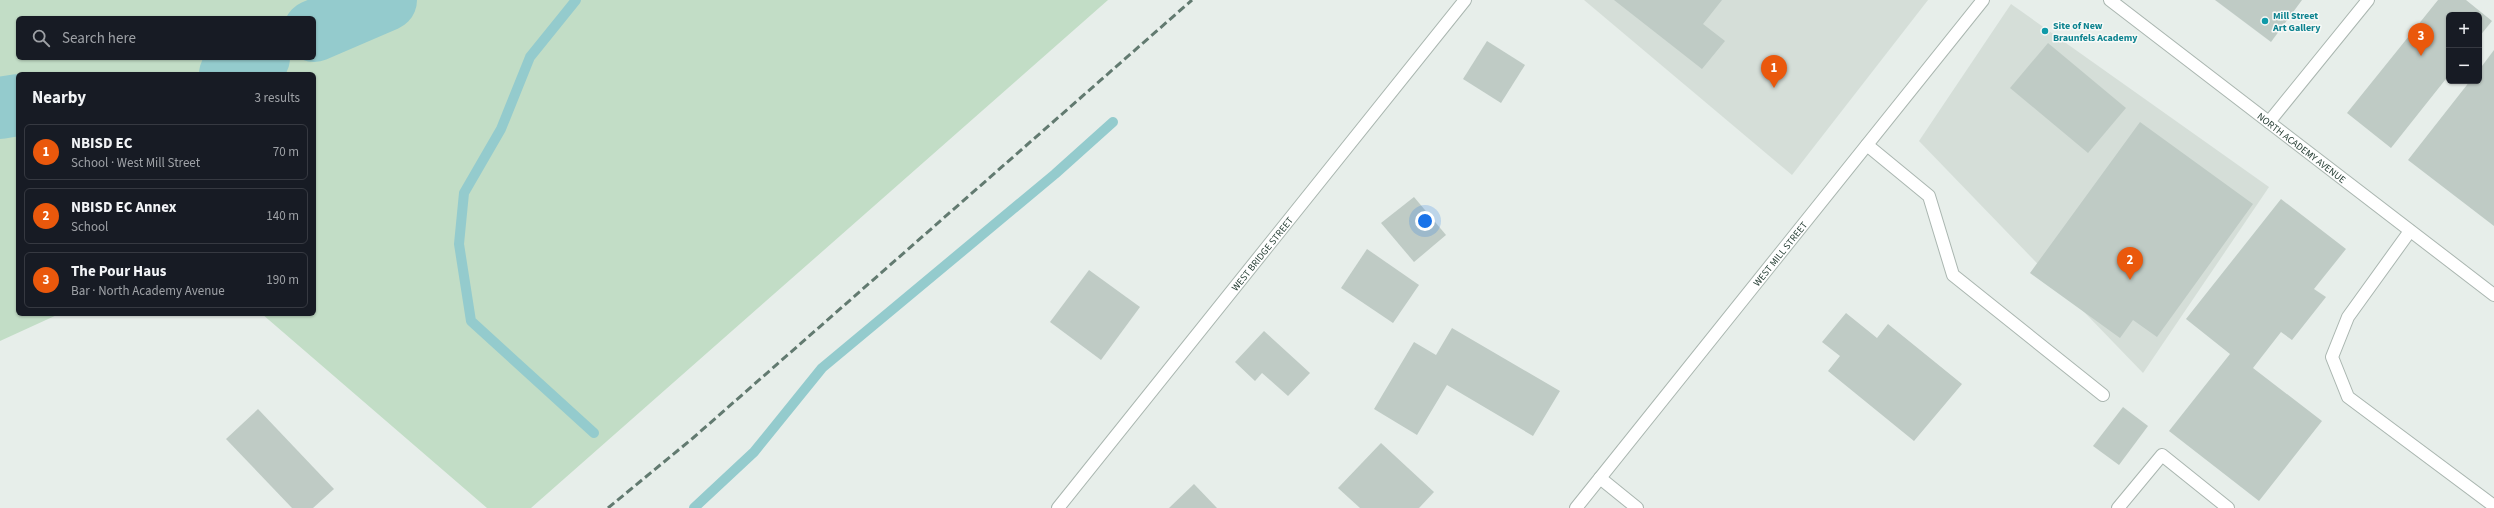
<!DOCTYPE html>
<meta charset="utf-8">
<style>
:root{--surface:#171b24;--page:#20242c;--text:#f1f3f6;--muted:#9ea1a6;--line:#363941;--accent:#ea580c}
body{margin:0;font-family:"Source Sans 3",sans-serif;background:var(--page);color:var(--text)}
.controls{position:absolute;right:12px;top:12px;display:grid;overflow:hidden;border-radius:6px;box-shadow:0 1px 3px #0004}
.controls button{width:36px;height:36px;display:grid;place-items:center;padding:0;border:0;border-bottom:1px solid var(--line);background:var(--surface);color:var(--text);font:20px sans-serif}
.you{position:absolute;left:1425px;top:221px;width:14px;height:14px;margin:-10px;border:3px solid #fff;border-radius:50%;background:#1a73e8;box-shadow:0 0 0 6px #1a73e833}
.badge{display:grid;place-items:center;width:26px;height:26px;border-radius:50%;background:var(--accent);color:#fff;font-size:13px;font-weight:700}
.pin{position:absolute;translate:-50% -33px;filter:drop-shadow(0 1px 2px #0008)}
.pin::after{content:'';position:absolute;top:21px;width:14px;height:12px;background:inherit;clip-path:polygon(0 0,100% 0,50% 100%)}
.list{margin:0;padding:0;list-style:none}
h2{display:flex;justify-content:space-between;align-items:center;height:52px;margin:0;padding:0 16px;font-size:17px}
h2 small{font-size:13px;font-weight:400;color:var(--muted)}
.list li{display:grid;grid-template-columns:26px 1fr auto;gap:12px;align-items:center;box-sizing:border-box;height:56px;margin:0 8px 8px;padding:0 8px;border:1px solid var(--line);border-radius:6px}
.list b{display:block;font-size:15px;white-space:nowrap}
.list p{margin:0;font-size:13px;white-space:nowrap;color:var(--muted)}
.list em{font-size:13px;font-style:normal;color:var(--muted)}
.icon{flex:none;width:22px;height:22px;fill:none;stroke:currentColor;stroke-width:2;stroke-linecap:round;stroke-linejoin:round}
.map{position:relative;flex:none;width:2494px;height:508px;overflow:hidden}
.search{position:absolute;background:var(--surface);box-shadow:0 1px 3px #0004;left:16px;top:16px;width:300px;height:44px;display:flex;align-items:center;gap:10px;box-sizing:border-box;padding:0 14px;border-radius:6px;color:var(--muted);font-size:15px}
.panel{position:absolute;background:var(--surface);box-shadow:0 1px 3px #0004;left:16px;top:72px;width:300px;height:244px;border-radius:6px}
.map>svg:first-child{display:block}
.built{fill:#d5ded8}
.green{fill:#c2ddc6;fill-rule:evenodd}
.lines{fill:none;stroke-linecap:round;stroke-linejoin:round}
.stream{stroke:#94cbcd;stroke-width:10}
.river{stroke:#94cbcd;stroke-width:62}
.building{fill:#bfcbc5}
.minor-casing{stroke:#aab6b0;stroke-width:14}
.minor{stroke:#fff;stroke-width:12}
.rail{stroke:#627a70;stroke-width:3;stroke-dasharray:8 4;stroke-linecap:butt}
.culture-dot{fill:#0f9aa8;stroke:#f7faf8;stroke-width:1.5}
.labels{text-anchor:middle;stroke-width:3;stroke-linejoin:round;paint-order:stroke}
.culture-label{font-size:10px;font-weight:bold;fill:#0d838f;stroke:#f7faf8;text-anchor:start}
.street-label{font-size:10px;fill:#273f35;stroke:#f7faf8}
</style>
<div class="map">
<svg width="2494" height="508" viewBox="0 0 2494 508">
<rect width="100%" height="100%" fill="#e7eeea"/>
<g class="built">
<polygon points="1584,0 1928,0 1792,175"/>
<polygon points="2011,4 2269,187 2143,373 1919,141"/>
</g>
<path class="green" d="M0 0H1108L531 508H487L262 314H314V74H18V314H59L0 341ZM18 18H314V58H18Z"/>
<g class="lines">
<g class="stream">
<polyline points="576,0 530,57 501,129 464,193 459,244 471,321 594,433"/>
<polyline points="694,508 754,452 822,368 1055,174 1113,122"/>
</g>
<g class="river">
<polyline points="314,31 386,0"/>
<polyline points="230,74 259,58"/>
<polyline points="0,108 18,105"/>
</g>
</g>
<g class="building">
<polygon points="1614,0 1722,0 1703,24 1725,41 1702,69"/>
<polygon points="2215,0 2302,0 2271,42"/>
<polygon points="2438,0 2466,0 2492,21 2479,37 2479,15 2449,15 2449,75 2391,148 2347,113"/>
<polygon points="1487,41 1525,65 1501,103 1463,79"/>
<polygon points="2048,43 2126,108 2088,153 2010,88"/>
<polygon points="2494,50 2494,226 2408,160 2470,81 2479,81 2479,70"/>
<polygon points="2140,122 2253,204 2157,337 2133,320 2120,338 2030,273"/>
<polygon points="1414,197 1446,235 1414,262 1381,223"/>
<polygon points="2281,199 2346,249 2314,289 2326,297 2292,340 2281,332 2253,368 2322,421 2259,501 2169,431 2230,354 2186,319"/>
<polygon points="1367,249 1419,285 1393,323 1341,288"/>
<polygon points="1089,270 1140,307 1101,360 1050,322"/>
<polygon points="1846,313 1877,338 1888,324 1962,384 1914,441 1828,371 1840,356 1822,342"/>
<polygon points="1452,328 1560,391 1533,436 1447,385 1417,435 1374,409 1414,342 1436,355"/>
<polygon points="1264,331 1310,373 1288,396 1262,373 1255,381 1235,362"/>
<polygon points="2123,407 2148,426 2119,465 2093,446"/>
<polygon points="258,409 334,489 313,508 292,508 226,439"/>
<polygon points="1381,443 1434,492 1419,508 1360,508 1338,488"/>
<polygon points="1194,484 1217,508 1169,508"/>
</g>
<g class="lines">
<g class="minor-casing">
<g id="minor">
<path id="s1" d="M2110 0 2494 295"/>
<polyline points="2269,122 2368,0"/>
<polyline points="1867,145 1929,196 1953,275 2103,395"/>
<polyline points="2410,231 2348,317 2332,357 2348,397 2494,506"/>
<polyline points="1600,478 1637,508"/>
<path id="s2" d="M1058 508 1465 0"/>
<path id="s3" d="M1576 508 1983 0"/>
<polyline points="2118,508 2162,455 2228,508"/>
</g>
</g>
<use href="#minor" class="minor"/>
<polyline class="rail" points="608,508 693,438 1192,0"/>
</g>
<g class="culture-dot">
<circle cx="2265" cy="21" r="4"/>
<circle cx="2045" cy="31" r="4"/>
</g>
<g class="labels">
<g class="culture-label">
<text x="2273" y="19">Mill Street<tspan x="2273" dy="12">Art Gallery</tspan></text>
<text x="2053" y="29">Site of New<tspan x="2053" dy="12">Braunfels Academy</tspan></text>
</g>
<g class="street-label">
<text dy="4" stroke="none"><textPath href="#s1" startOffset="242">NORTH ACADEMY AVENUE</textPath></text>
<text dy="4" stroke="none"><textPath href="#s2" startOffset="326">WEST BRIDGE STREET</textPath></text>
<text dy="4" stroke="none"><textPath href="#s3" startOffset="326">WEST MILL STREET</textPath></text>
</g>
</g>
</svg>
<div class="controls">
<button>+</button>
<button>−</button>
</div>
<div class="you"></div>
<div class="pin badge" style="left:1774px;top:88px">1</div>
<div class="pin badge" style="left:2130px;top:280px">2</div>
<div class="pin badge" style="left:2421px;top:56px">3</div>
<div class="search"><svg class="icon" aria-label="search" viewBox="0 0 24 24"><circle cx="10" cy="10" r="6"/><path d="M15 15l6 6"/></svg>Search here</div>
<section class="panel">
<h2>Nearby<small>3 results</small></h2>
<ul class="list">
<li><span class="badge">1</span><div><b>NBISD EC</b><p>School · West Mill Street</p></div><em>70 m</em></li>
<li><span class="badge">2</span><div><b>NBISD EC Annex</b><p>School</p></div><em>140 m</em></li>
<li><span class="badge">3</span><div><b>The Pour Haus</b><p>Bar · North Academy Avenue</p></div><em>190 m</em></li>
</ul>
</section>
</div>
